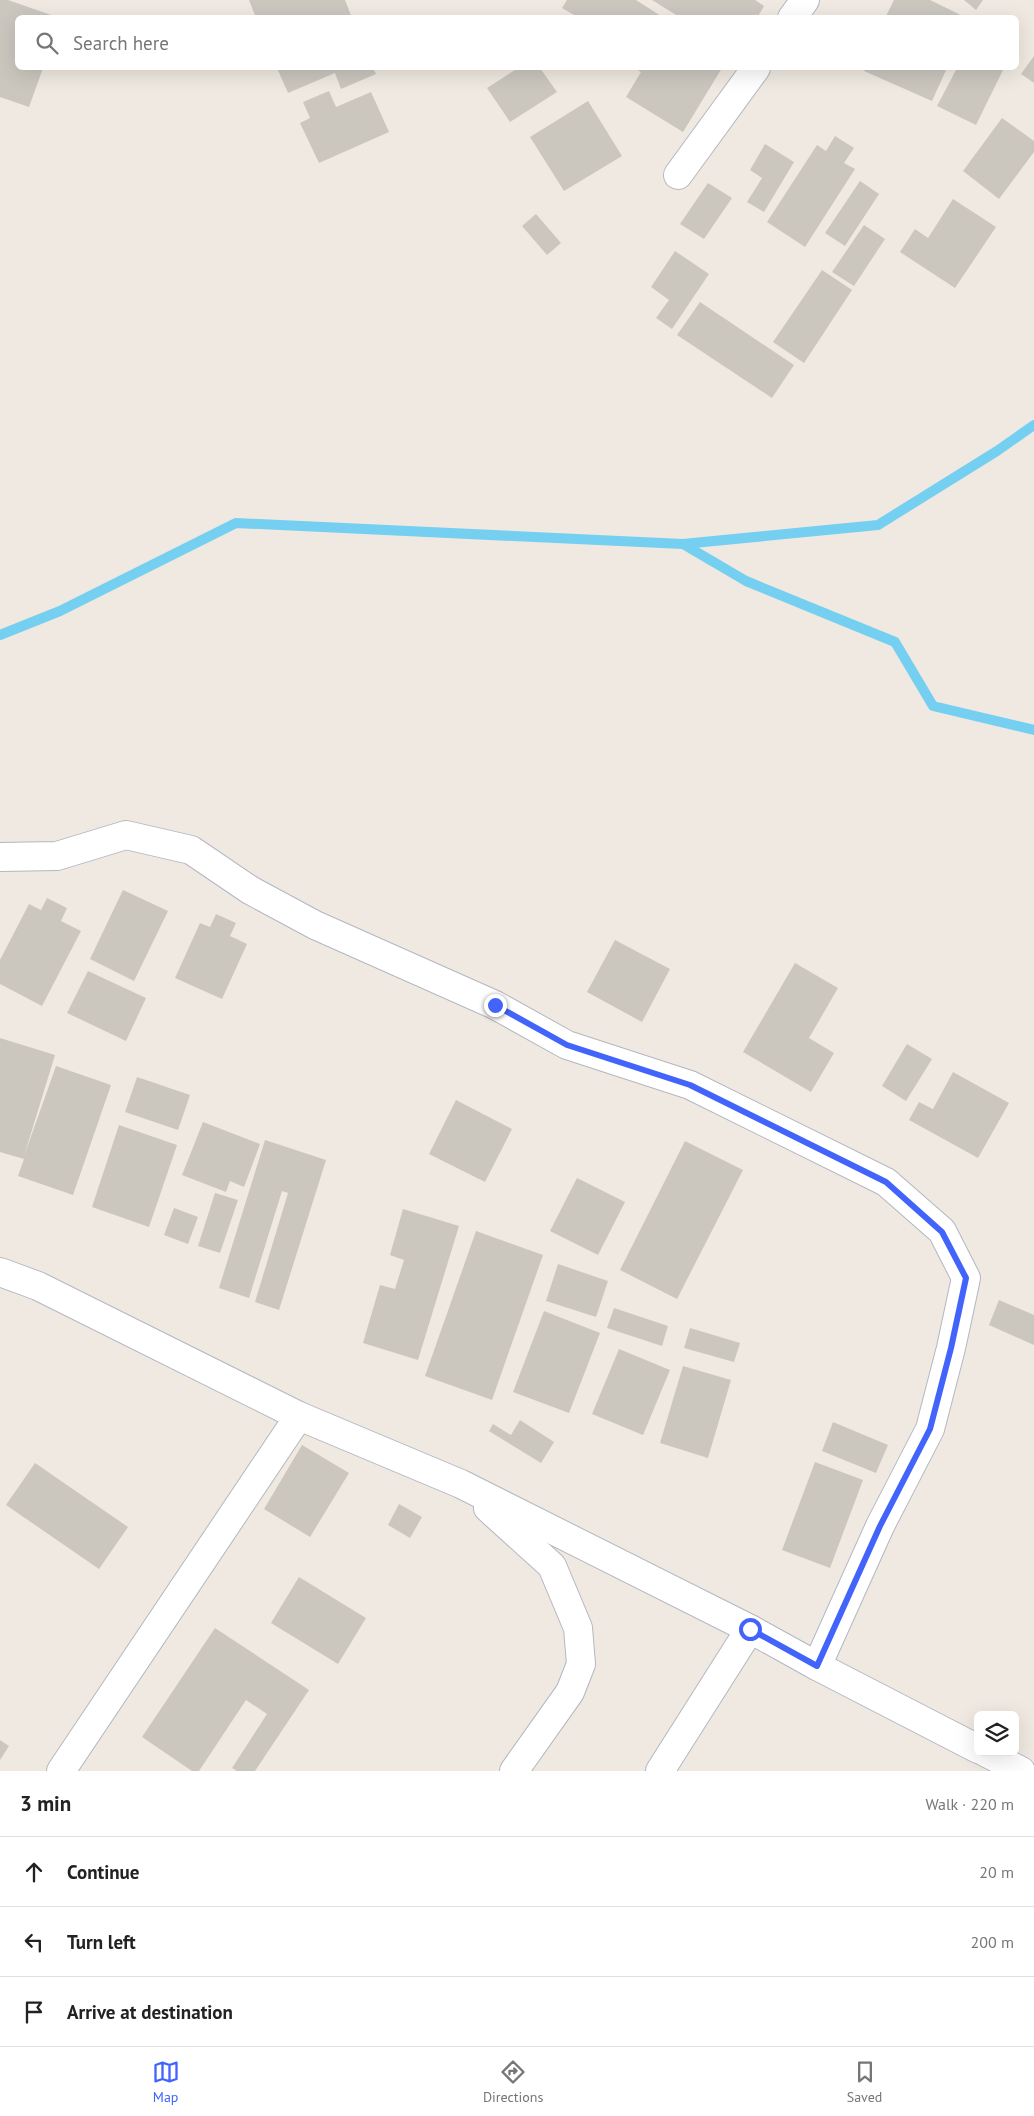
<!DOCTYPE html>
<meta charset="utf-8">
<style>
:root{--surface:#fff;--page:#f6f6f6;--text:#222;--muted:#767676;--line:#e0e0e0;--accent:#4264fb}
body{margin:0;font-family:"PT Sans",sans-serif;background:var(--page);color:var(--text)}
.controls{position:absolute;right:15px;bottom:15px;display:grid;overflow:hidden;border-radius:8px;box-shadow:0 5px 20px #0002}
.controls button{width:45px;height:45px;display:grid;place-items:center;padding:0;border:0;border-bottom:1px solid var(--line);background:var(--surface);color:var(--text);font:25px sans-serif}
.stop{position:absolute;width:15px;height:15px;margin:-11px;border:4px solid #4264fb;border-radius:50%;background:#fff}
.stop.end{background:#4264fb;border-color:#fff;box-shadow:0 1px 5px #0008}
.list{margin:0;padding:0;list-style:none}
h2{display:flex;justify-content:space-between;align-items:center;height:65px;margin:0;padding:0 20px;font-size:21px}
h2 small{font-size:16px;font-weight:400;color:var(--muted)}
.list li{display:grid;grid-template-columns:32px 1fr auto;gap:15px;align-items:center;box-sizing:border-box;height:70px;padding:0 20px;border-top:1px solid var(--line)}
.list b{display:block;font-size:19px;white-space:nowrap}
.list em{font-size:16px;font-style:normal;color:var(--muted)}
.icon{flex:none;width:28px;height:28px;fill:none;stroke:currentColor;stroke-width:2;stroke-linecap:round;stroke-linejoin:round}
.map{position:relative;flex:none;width:1034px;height:1771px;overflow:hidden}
.search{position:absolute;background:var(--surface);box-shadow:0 5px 20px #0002;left:15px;right:15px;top:15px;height:55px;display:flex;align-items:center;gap:12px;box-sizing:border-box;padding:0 18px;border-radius:8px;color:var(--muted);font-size:19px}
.sheet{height:275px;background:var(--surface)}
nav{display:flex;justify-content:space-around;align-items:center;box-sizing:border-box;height:70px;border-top:1px solid var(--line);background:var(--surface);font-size:14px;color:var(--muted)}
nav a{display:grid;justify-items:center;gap:2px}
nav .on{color:var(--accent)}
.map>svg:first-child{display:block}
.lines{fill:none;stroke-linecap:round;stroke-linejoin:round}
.stream{stroke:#75cff0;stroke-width:10}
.building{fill:#cbc7bf}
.minor-casing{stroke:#b4b7c1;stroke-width:30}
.minor{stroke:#fff;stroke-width:28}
.route{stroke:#4264fb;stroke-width:6}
</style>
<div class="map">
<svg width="1034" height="1771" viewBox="0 0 1034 1771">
<rect width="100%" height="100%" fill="#efe9e1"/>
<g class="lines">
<g class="stream">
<polyline points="683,544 746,581 895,642 933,706 1034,730"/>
<polyline points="0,635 60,611 236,523 683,544 878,525 997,451 1034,425"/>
</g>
</g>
<g class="building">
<polygon points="0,0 8,0 57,17 18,18 18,68 43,68 29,107 0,97"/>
<polygon points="249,0 345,0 352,18 256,18"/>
<polygon points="567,0 636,0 664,18 573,18 574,15 562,8"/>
<polygon points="652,0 755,0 764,6 757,18 681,18"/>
<polygon points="894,0 930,0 967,18 885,18"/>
<polygon points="964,0 983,0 976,10"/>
<polygon points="1034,56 1034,83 1021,74"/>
<polygon points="277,68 373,68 376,74 341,89 335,73 288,93"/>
<polygon points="518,68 540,68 557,92 510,122 487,88"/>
<polygon points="634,68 722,68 683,132 626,97 641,72"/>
<polygon points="865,68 947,68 932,101 864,71"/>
<polygon points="957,68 1004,68 976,125 937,106"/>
<polygon points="329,91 336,107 371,92 389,132 319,163 300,123 310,118 303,102"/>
<polygon points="588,101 622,156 564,191 530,137"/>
<polygon points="1002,118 1034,141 1034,152 999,199 963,171"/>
<polygon points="835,136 854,148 844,163 855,169 805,247 767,222 817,145 826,151"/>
<polygon points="765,144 794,162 764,212 747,202 762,178 750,170"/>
<polygon points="860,181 879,194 845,246 825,233"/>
<polygon points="708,183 732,198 704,239 680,224"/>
<polygon points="953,199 996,227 955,288 900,252 915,229 928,238"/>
<polygon points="536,214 561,243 547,255 522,226"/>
<polygon points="864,225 885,239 854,286 832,272"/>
<polygon points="675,251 709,274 672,329 656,318 669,300 651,287"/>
<polygon points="822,270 852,290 804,363 773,342"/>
<polygon points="700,302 794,365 772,398 677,335"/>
<polygon points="123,890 168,911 134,981 90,959"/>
<polygon points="47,898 67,908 61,921 81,931 42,1006 0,984 0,960 29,904 41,910"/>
<polygon points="216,914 236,923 230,936 247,944 222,999 175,978 200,923 210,927"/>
<polygon points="615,940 670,969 642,1022 587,992"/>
<polygon points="795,963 838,988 809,1038 834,1053 811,1092 743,1052"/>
<polygon points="88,971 146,998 126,1041 67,1013"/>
<polygon points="0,1038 55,1055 24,1156 56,1066 111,1085 73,1195 18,1176 24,1159 0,1152"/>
<polygon points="907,1044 932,1059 906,1101 882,1086"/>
<polygon points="953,1072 1009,1103 978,1158 909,1120 919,1102 933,1109"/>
<polygon points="137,1077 190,1095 178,1130 125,1112"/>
<polygon points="456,1100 512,1129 485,1182 429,1154"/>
<polygon points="203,1122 260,1144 244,1187 230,1181 226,1192 182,1175"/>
<polygon points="119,1125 177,1145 149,1227 92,1207"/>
<polygon points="265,1140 326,1160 279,1310 255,1302 288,1193 282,1191 249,1298 219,1288"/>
<polygon points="685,1141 743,1170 677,1299 620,1270"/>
<polygon points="577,1178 625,1202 598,1255 550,1231"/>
<polygon points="215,1193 238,1200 220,1253 198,1246"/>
<polygon points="174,1208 198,1217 188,1244 164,1235"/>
<polygon points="403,1209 459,1226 418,1360 363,1343 380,1285 395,1289 404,1260 390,1255"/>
<polygon points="476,1231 543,1255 492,1400 425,1376"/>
<polygon points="558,1264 608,1281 596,1317 546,1301"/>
<polygon points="999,1300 1034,1315 1034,1345 989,1325"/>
<polygon points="614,1308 668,1326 662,1346 607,1328"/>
<polygon points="544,1311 600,1333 569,1413 513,1392"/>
<polygon points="690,1328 740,1343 734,1362 684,1348"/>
<polygon points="619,1349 670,1370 643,1435 592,1414"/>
<polygon points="683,1366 731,1380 708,1458 660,1443"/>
<polygon points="520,1420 554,1442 541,1463 489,1431 493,1424 511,1435"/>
<polygon points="833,1422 888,1445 876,1473 822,1451"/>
<polygon points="302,1445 349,1473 310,1537 264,1509"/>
<polygon points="815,1462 863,1480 830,1568 782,1550"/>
<polygon points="35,1463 128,1527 99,1569 6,1505"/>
<polygon points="399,1504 422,1517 410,1538 388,1525"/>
<polygon points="299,1577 366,1618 338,1664 271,1623"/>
<polygon points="215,1628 309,1690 255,1771 237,1771 232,1768 267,1714 246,1700 199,1771 192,1771 142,1737"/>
<polygon points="0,1740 9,1746 0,1760"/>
</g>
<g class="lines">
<g class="minor-casing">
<g id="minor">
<polyline points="792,18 805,0"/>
<polyline points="678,175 756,68"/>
<polyline points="0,857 57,856 126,835 191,850 250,890 315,925 495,1005 567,1045 690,1085 886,1182 942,1231 966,1278 951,1348 930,1429 880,1526 817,1666"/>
<polyline points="0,1272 38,1286 299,1416 461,1484 750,1629 817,1666 978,1749"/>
<polyline points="488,1508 552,1566 578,1628 581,1664 570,1692 514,1771"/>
<polyline points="985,1752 1021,1771"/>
<polyline points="61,1771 299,1416"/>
<polyline points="660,1771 750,1629"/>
</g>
</g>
<use href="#minor" class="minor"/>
</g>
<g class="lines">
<polyline class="route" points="495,1005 567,1045 690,1085 886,1182 942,1232 966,1278 951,1348 930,1429 880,1526 817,1666 750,1629"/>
</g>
</svg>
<div class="controls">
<button><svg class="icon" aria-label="layers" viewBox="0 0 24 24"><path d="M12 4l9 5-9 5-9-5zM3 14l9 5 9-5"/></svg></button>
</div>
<div class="stop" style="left:750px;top:1629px"></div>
<div class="stop end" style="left:495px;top:1005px"></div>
<div class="search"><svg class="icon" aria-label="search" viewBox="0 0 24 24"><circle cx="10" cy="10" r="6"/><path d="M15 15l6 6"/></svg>Search here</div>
</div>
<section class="sheet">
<h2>3 min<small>Walk · 220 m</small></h2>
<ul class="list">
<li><svg class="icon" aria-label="ahead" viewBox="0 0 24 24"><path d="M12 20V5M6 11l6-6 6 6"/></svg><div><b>Continue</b></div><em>20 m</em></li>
<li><svg class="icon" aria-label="left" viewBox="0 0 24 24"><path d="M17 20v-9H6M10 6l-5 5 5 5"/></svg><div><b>Turn left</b></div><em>200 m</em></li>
<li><svg class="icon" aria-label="arrive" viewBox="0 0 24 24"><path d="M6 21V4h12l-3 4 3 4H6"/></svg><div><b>Arrive at destination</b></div></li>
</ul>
</section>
<nav>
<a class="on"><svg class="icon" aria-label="map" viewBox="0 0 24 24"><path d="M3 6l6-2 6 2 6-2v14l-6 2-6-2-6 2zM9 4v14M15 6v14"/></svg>Map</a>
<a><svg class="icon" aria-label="directions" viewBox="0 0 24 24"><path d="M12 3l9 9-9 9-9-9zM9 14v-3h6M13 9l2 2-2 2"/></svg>Directions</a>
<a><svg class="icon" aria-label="saved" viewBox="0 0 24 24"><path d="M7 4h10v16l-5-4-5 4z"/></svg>Saved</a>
</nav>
